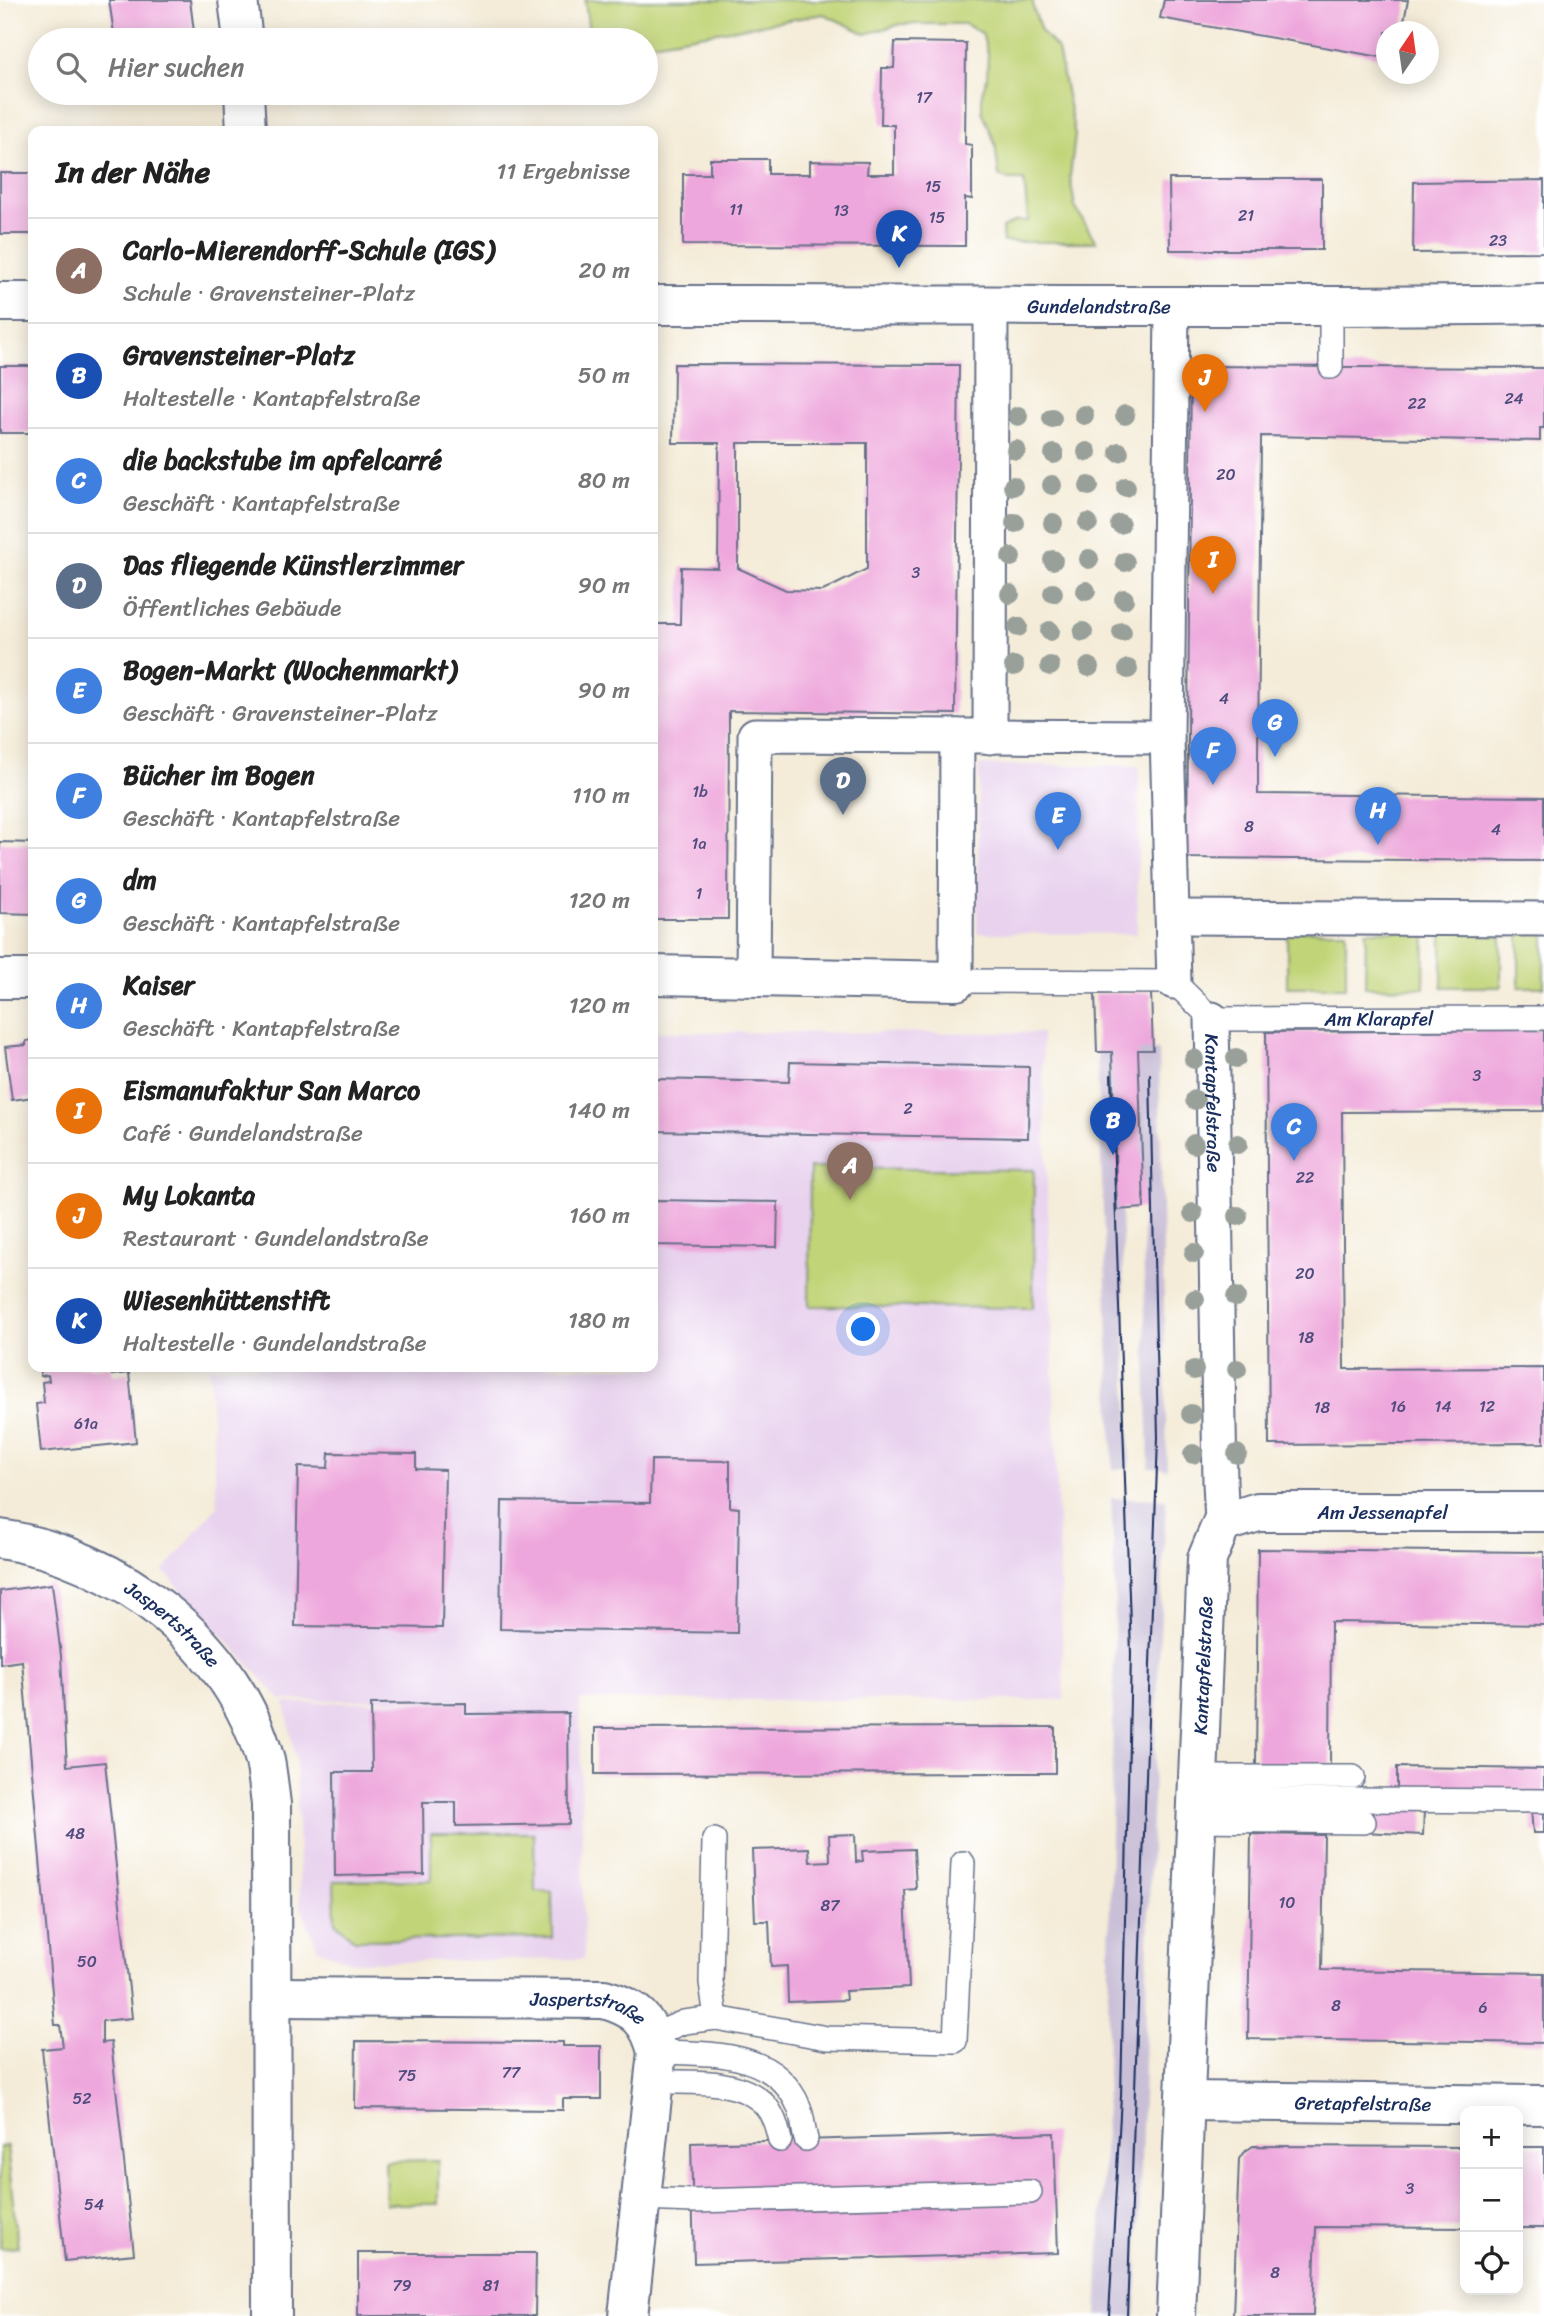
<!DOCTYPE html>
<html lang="de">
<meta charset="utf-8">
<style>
:root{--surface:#fff;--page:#f2f2f2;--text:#222;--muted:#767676;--line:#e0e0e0;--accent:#d1495b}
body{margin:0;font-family:Sriracha,sans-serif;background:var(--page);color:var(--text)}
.controls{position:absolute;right:21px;bottom:21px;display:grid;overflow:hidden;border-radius:14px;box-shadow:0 4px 18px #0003}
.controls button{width:63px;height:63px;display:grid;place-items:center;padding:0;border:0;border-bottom:2px solid var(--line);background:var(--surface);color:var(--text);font:35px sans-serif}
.compass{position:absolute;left:1376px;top:21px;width:63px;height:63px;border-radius:50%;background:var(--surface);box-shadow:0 4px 18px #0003;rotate:13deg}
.you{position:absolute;left:864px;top:1330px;width:24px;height:24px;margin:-18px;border:5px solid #fff;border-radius:50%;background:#1a73e8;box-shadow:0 0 0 10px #1a73e833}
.badge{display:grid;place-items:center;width:46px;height:46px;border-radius:50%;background:var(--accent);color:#fff;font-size:23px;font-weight:700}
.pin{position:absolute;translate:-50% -58px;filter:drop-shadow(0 2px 4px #0008)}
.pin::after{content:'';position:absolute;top:37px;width:24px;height:21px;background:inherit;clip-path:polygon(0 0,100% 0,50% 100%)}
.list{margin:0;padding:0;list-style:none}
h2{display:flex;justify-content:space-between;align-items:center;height:91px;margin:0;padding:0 28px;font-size:30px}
h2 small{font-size:23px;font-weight:400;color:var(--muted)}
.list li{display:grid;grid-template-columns:46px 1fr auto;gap:21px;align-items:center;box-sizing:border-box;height:105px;padding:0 28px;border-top:2px solid var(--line)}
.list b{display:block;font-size:26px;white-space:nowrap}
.list p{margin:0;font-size:23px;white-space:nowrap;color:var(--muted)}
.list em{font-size:23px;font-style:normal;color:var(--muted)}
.icon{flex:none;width:38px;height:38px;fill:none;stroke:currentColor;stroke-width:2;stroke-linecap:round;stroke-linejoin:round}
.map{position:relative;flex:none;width:1544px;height:2316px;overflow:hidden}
.search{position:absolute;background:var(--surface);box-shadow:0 4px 18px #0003;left:28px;top:28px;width:630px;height:77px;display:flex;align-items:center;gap:18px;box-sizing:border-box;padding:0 24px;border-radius:38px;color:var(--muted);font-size:26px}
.panel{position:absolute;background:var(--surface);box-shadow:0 4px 18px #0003;left:28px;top:126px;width:630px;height:1246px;border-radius:14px}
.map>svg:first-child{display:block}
.built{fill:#e8d2ee}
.industrial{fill:#c9bfd7}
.green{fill:#c1d477;stroke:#6e826a;stroke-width:2}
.building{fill:#eea7dc;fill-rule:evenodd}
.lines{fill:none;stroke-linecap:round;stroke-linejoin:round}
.service-casing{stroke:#677189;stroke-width:26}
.pedestrian-casing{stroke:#677189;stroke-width:37}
.minor-casing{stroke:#677189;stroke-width:42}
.service{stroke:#fff;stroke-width:23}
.pedestrian{stroke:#fff;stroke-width:33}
.minor{stroke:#fff;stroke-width:38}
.tram{stroke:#1b2f5e;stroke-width:2}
.tree{fill:#98a099}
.labels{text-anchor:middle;stroke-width:7;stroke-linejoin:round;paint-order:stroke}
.number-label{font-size:16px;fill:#504d7e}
.street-label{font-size:19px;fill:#1b2f5e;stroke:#fff}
</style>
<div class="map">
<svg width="1544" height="2316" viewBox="0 0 1544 2316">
<rect width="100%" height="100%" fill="#fff"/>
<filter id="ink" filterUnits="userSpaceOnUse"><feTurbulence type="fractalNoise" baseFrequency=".0143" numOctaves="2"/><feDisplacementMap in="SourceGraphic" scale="14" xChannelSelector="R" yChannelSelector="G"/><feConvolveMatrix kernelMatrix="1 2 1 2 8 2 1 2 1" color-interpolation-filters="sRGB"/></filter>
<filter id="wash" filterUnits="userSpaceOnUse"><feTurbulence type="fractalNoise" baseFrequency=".00686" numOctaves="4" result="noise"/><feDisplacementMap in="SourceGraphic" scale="28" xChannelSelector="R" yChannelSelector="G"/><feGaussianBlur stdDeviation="1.57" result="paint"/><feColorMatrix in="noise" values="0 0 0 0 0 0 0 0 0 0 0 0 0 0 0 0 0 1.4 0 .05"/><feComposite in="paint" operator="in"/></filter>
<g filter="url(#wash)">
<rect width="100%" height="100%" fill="#f4ecd8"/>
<g class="built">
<polygon points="979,765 1139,766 1137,934 977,933"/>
<polygon points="653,1032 1042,1033 1064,1700 580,1700 584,1959 352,1962 318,1949 300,1904 296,1761 285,1703 527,1700 281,1700 164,1571 217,1506 209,1367 653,1367"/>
</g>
<g class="industrial">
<polygon points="1138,1050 1159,1050 1167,1469 1149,1468"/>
<polygon points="1097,1052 1112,1052 1121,1209 1130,1468 1113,1469"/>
<polygon points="1111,1498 1166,1499 1152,1820 1136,2316 1097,2316 1107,2083 1115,1584"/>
</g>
<g class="green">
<polygon points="585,0 1033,0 1033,7 1041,31 1058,50 1075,135 1070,177 1075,207 1096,242 1003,242 1002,228 1016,221 1028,221 1024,180 1009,180 999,176 995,143 982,111 982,93 987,78 988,54 982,33 965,24 901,24 866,34 824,14 646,44 646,40 590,40"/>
<rect x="1287" y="931" width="59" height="56"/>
<polygon points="1366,931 1425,931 1424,988 1365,987"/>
<rect x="1442" y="931" width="59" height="56"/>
<rect x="1519" y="931" width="25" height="56"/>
<polygon points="810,1168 1034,1170 1033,1308 809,1306"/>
<polygon points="431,1833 534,1833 535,1891 552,1892 553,1938 355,1940 335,1922 334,1881 431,1880"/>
<polygon points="7,2146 18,2247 0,2249 0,2147"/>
<polygon points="438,2160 438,2204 386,2204 385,2161"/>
</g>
<g id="blocks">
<g class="building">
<polygon points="109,0 190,0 195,40 115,40"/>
<polygon points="1164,0 1408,0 1402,32 1386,32 1386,58 1160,18"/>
<polygon points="895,42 966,43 965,144 972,145 972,199 965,198 965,246 683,245 683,174 710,174 710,159 768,159 768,174 810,174 810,161 868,162 867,174 894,174 894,125 881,125 882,68 894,68"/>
<rect x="0" y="173" width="33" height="61"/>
<polygon points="1169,179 1322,179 1322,250 1170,250"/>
<polygon points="1544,180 1544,252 1413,253 1414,182"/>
<path d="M674 364 959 365 955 714 729 711 728 919H653V624H680L681 567 718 568 719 443H673ZM738 443H867V569L823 591 786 590 738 568Z"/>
<rect x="0" y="366" width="33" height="67"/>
<polygon points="1191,366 1544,368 1544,428 1540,428 1540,441 1261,436 1258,757 1258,794 1544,797 1544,861 1187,858"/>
<polygon points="0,842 33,843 33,914 0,913"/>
<polygon points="1151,992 1153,1050 1138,1050 1144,1208 1117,1210 1112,1052 1097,1052 1095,994"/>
<polygon points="1544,1030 1544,1111 1342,1112 1344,1369 1544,1368 1544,1443 1269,1445 1266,1032"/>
<polygon points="33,1040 33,1097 12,1100 5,1047 26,1045 26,1041"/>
<polygon points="790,1062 1029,1067 1028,1138 653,1131 653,1079 789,1082"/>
<polygon points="653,1200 778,1202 777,1247 653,1245"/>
<polygon points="40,1367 111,1367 112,1375 129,1373 136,1442 41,1452 36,1404 44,1403 42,1382 49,1381 48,1375 40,1376"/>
<polygon points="329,1453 416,1454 416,1469 445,1470 442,1628 295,1626 298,1467 328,1468"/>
<polygon points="651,1460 730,1461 730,1507 739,1508 737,1633 500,1629 502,1501 650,1503"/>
<polygon points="1258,1549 1544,1552 1544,1625 1331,1622 1330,1765 1256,1765"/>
<polygon points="52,1584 61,1656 67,1766 105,1762 132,2018 102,2021 102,2043 111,2042 134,2254 65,2261 42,2049 63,2047 60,2025 55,2025 22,1661 0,1664 0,1591"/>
<polygon points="466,1703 466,1714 568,1713 569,1824 456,1826 456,1802 423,1802 424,1874 335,1876 334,1772 372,1772 371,1704"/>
<polygon points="1055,1727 1055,1773 595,1774 595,1728"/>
<polygon points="1397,1767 1544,1769 1544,1793 1397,1791"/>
<polygon points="1364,1808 1424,1809 1423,1835 1363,1832"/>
<polygon points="1544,1809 1544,1833 1533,1833 1531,1810"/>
<polygon points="855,1834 856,1862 863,1861 862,1851 914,1849 916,1889 905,1890 909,1988 845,1991 846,2000 788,2002 787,1966 771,1967 769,1921 755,1921 752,1850 809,1848 810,1862 830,1861 829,1835"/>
<polygon points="1251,1834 1324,1835 1322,1970 1544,1973 1544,2043 1248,2039"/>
<polygon points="356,2041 563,2042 563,2046 601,2046 601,2099 563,2099 563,2110 355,2108"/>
<polygon points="1054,2133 1058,2253 694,2263 691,2143"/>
<polygon points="1253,2146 1465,2147 1465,2228 1316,2227 1313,2316 1233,2316 1239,2159 1243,2153"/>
<rect x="1518" y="2147" width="26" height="81"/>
<polygon points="358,2253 536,2253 535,2316 358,2316"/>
</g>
</g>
</g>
<g filter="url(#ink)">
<use href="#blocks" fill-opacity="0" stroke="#677189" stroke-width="2"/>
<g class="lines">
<g class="service-casing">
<g id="service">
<polyline points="1331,367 1331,307"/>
<path id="s1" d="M956 981 1174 982 1212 1019 1544 1018"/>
<polyline points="1197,1777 1353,1777"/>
<polyline points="1196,1799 1544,1801"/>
<polyline points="1195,1820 1364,1822"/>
<polyline points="714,1840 711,1982 716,2018"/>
<polyline points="653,2035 684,2022 716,2018 827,2038 955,2041 963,1863"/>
<path d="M657 2052C709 2054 775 2049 799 2107 803 2117 803 2129 806 2139"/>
<path d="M655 2082C690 2083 739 2077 765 2105 774 2115 777 2128 780 2140"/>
<polyline points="641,2199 693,2201 1030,2192"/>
</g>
</g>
<g class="pedestrian-casing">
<g id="pedestrian">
<polyline points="1172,308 1167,737 1174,982"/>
<polyline points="990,737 991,305"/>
<polyline points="1174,917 1544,919"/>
<polyline points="753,977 755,735 1167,737"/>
<polyline points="956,981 957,736"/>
<path id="s2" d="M1212 1019 1220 1482 1222 1523"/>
</g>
</g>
<g class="minor-casing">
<g id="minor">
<polyline points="238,0 243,40"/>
<polyline points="244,93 246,131"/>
<polyline points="0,302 33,302"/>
<path id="s3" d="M653 305C950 304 1247 309 1544 304"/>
<polyline points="653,975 956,981"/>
<polyline points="0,979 33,979"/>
<path id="s4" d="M0 1539C117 1556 234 1643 265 1761 268 1775 269 1790 271 1804L272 2316"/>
<path id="s5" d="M272 1997 604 1999C636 2008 649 2020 657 2052L628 2316"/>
<path id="s6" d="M1185 2101 1544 2105"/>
<path id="s7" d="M1176 2316 1207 1559 1222 1523 1258 1512H1544"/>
</g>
</g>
<use href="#service" class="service"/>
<use href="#pedestrian" class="pedestrian"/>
<use href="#minor" class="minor"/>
<g class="tram">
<polyline points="1109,2316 1121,2096 1131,1654 1111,1075"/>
<polyline points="1127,2316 1158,1437 1150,1074"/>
</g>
</g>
<g class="tree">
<circle cx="1084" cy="415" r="10"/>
<circle cx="1125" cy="415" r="10"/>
<circle cx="1018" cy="416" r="10"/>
<circle cx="1052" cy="418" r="10"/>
<circle cx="1016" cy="450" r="10"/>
<circle cx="1087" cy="452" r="10"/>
<circle cx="1119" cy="452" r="10"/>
<circle cx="1054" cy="454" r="10"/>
<circle cx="1052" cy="485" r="10"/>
<circle cx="1013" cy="486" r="10"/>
<circle cx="1089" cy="486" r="10"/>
<circle cx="1126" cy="487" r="10"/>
<circle cx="1015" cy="523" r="10"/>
<circle cx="1053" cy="523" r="10"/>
<circle cx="1088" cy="523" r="10"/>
<circle cx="1120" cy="524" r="10"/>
<circle cx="1011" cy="557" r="10"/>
<circle cx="1089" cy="559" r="10"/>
<circle cx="1053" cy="560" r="10"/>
<circle cx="1125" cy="562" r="10"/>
<circle cx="1086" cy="591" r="10"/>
<circle cx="1053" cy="593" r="10"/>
<circle cx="1010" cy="594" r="10"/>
<circle cx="1124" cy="599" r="10"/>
<circle cx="1018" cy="627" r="10"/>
<circle cx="1050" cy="631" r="10"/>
<circle cx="1083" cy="632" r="10"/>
<circle cx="1122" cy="632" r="10"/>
<circle cx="1014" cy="666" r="10"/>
<circle cx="1050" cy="666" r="10"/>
<circle cx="1089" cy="667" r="10"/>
<circle cx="1128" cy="669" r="10"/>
<circle cx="1236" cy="1058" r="10"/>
<circle cx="1194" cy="1059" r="10"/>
<circle cx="1195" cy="1100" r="10"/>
<circle cx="1194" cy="1144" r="10"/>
<circle cx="1238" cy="1144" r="10"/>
<circle cx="1193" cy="1213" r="10"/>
<circle cx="1238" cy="1216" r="10"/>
<circle cx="1194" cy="1253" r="10"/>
<circle cx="1236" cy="1297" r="10"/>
<circle cx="1195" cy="1299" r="10"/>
<circle cx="1237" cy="1369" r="10"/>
<circle cx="1194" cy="1370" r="10"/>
<circle cx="1191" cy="1414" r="10"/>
<circle cx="1193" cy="1454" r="10"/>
<circle cx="1237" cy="1454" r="10"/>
</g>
</g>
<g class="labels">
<g class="number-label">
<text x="924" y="103">17</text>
<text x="933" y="192">15</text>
<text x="736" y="215">11</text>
<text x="841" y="216">13</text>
<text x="1246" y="221">21</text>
<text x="937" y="223">15</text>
<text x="1498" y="246">23</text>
<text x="1514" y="404">24</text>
<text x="1417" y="409">22</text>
<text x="1226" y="480">20</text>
<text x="916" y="578">3</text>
<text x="1224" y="704">4</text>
<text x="700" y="797">1b</text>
<text x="1249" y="832">8</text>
<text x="1496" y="835">4</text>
<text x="699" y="849">1a</text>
<text x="699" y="899">1</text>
<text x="1477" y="1081">3</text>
<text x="908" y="1114">2</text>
<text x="1305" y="1183">22</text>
<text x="1305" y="1279">20</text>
<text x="1306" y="1343">18</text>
<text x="1398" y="1412">16</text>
<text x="1443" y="1412">14</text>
<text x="1487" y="1412">12</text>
<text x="1322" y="1413">18</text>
<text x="86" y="1429">61a</text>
<text x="75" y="1839">48</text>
<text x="1287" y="1908">10</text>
<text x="830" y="1911">87</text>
<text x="87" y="1967">50</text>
<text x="1336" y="2011">8</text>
<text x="1483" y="2013">6</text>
<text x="511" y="2078">77</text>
<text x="407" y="2081">75</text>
<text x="82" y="2104">52</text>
<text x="1410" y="2194">3</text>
<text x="94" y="2210">54</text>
<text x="1275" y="2278">8</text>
<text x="402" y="2291">79</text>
<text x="491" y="2291">81</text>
</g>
<g class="street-label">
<text dy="7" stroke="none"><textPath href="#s3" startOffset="446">Gundelandstraße</textPath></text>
<text dy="7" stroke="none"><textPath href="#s1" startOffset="438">Am Klarapfel</textPath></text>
<text dy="7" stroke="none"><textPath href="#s2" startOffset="84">Kantapfelstraße</textPath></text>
<text dy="7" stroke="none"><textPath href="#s7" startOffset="959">Am Jessenapfel</textPath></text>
<text dy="7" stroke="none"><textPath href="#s4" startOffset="196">Jaspertstraße</textPath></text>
<text dy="7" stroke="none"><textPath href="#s7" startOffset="651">Kantapfelstraße</textPath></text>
<text dy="7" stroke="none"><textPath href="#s5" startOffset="318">Jaspertstraße</textPath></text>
<text dy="7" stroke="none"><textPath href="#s6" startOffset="178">Gretapfelstraße</textPath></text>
</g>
</g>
</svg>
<div class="controls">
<button>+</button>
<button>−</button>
<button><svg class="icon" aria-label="locate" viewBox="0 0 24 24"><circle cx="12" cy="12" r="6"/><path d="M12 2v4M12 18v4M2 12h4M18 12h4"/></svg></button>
</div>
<svg class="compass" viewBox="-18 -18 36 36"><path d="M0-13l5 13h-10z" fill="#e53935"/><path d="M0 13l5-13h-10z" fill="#767676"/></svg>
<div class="you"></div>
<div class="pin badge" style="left:850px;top:1200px;background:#8d6e63">A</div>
<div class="pin badge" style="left:1113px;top:1155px;background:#1a4fb4">B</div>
<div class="pin badge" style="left:1294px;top:1161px;background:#3f7fe0">C</div>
<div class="pin badge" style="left:843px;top:815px;background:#5c6f8a">D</div>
<div class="pin badge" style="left:1058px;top:850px;background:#3f7fe0">E</div>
<div class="pin badge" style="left:1213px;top:785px;background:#3f7fe0">F</div>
<div class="pin badge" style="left:1275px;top:757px;background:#3f7fe0">G</div>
<div class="pin badge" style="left:1378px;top:845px;background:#3f7fe0">H</div>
<div class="pin badge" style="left:1213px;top:594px;background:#e8710a">I</div>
<div class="pin badge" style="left:1205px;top:412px;background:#e8710a">J</div>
<div class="pin badge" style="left:899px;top:268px;background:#1a4fb4">K</div>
<div class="search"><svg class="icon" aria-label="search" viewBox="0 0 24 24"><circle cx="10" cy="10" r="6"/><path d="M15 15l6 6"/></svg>Hier suchen</div>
<section class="panel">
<h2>In der Nähe<small>11 Ergebnisse</small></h2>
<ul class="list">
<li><span class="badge" style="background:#8d6e63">A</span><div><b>Carlo-Mierendorff-Schule (IGS)</b><p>Schule · Gravensteiner-Platz</p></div><em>20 m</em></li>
<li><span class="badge" style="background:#1a4fb4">B</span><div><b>Gravensteiner-Platz</b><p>Haltestelle · Kantapfelstraße</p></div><em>50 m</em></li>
<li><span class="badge" style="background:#3f7fe0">C</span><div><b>die backstube im apfelcarré</b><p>Geschäft · Kantapfelstraße</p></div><em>80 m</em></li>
<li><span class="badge" style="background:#5c6f8a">D</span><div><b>Das fliegende Künstlerzimmer</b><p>Öffentliches Gebäude</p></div><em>90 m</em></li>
<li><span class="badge" style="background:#3f7fe0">E</span><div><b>Bogen-Markt (Wochenmarkt)</b><p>Geschäft · Gravensteiner-Platz</p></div><em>90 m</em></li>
<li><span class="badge" style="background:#3f7fe0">F</span><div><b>Bücher im Bogen</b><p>Geschäft · Kantapfelstraße</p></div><em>110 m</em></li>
<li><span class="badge" style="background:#3f7fe0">G</span><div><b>dm</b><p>Geschäft · Kantapfelstraße</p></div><em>120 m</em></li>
<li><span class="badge" style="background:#3f7fe0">H</span><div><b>Kaiser</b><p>Geschäft · Kantapfelstraße</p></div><em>120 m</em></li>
<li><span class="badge" style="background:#e8710a">I</span><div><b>Eismanufaktur San Marco</b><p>Café · Gundelandstraße</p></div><em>140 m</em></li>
<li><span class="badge" style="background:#e8710a">J</span><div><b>My Lokanta</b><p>Restaurant · Gundelandstraße</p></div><em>160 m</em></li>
<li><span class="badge" style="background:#1a4fb4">K</span><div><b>Wiesenhüttenstift</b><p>Haltestelle · Gundelandstraße</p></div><em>180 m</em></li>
</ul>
</section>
</div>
